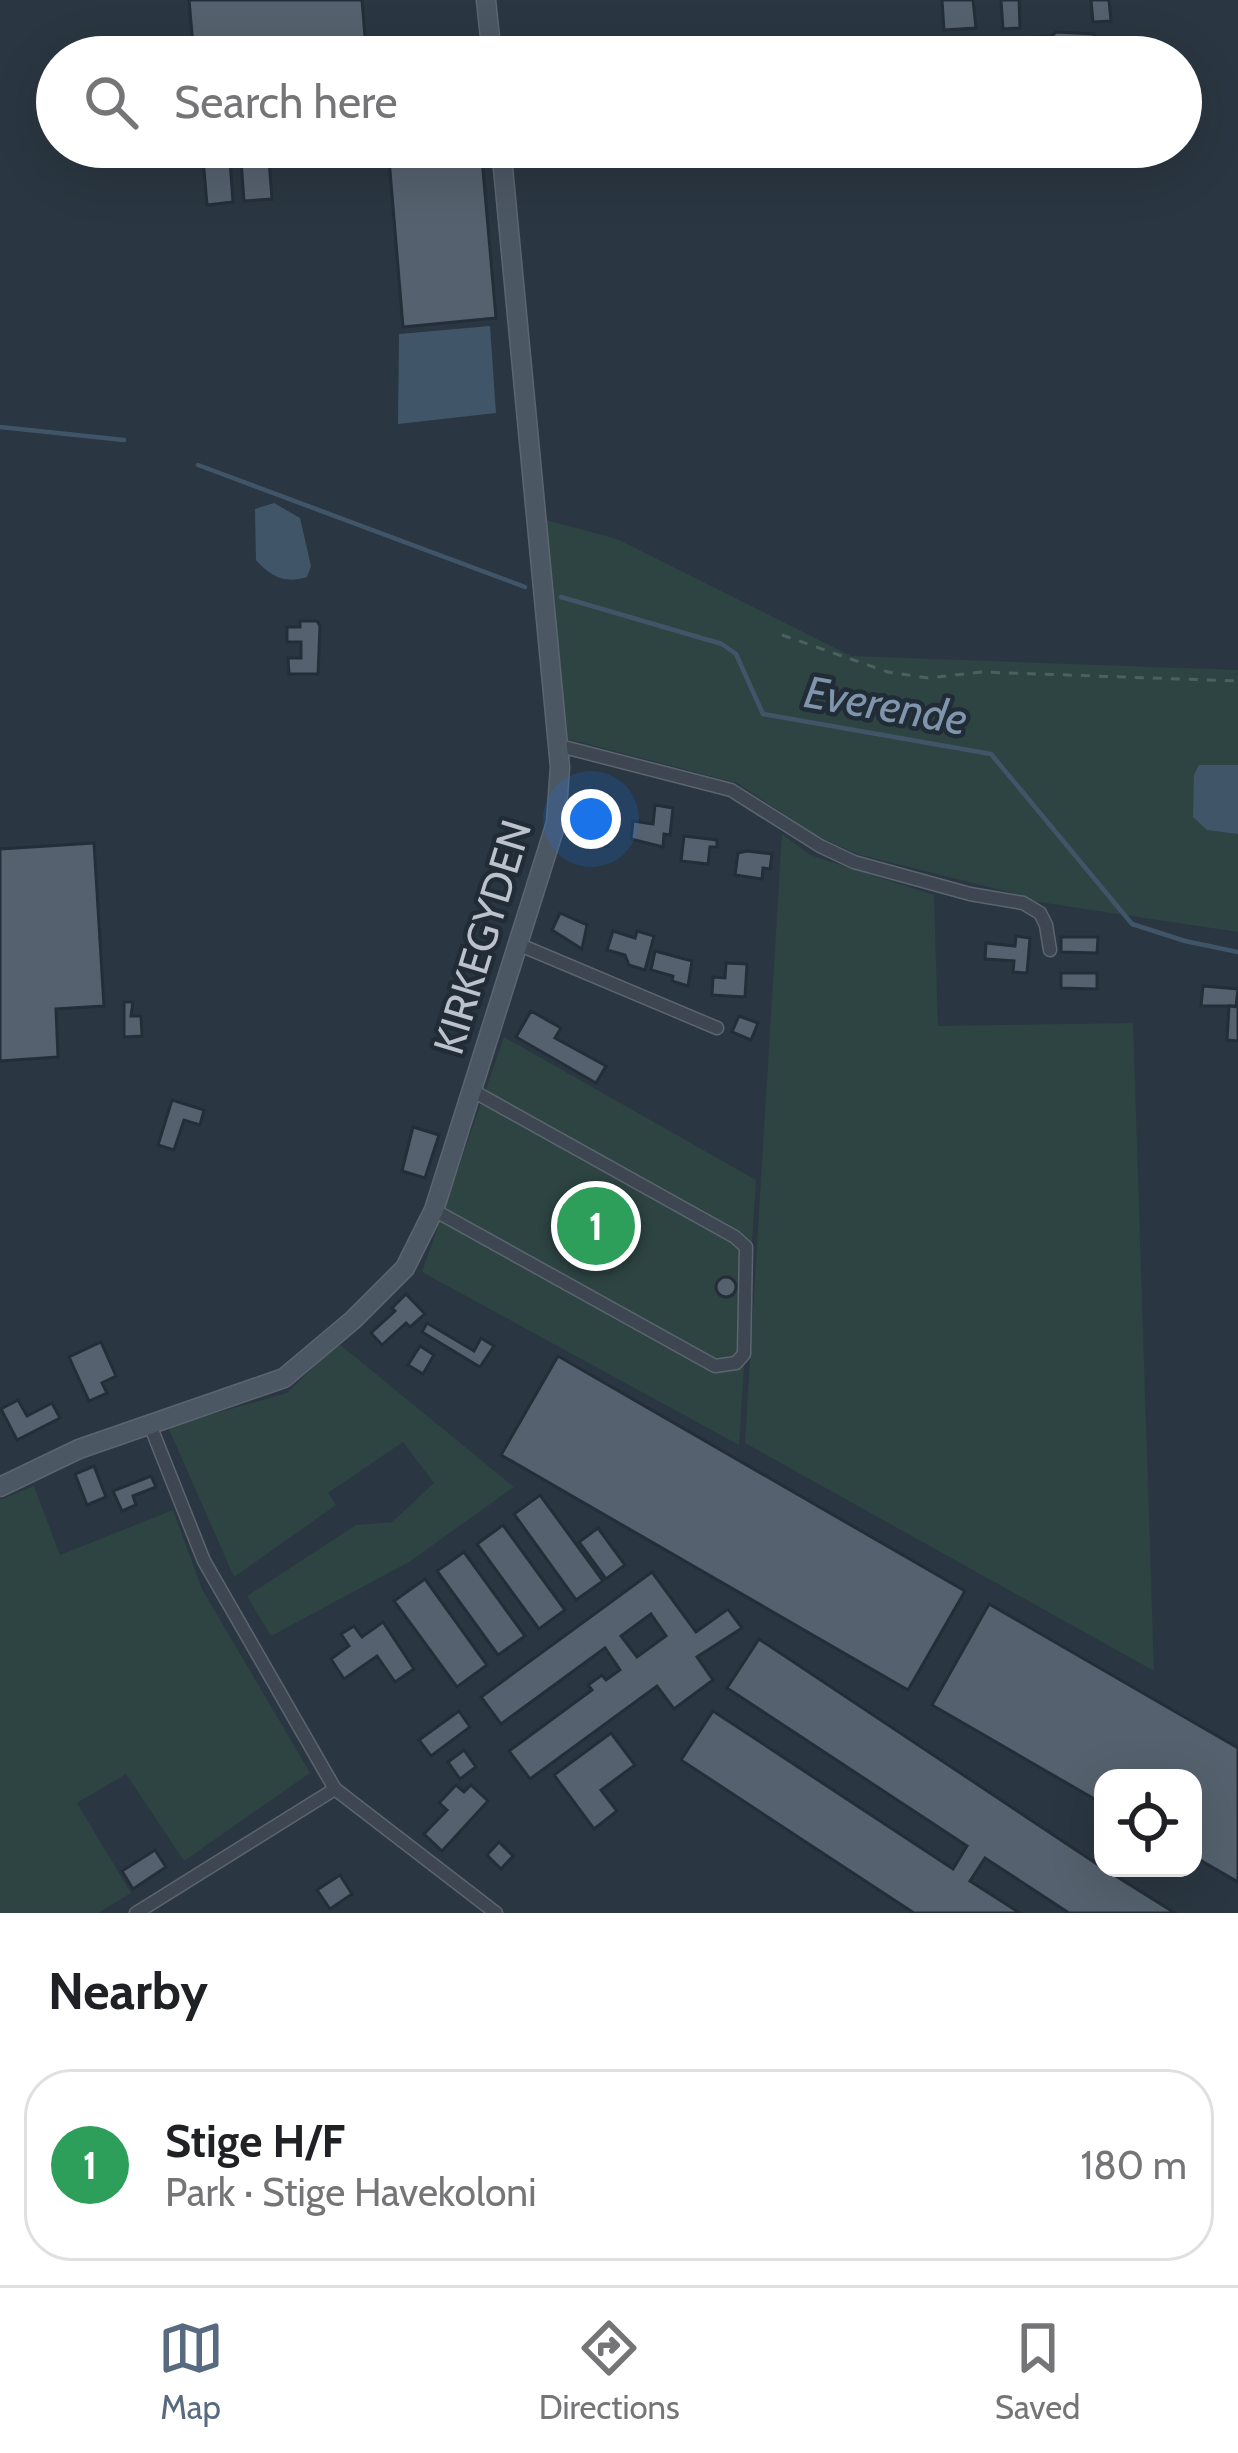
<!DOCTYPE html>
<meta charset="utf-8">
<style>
:root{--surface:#fff;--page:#f2f2f2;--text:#202124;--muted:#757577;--line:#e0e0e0;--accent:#576a80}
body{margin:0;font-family:Cabin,sans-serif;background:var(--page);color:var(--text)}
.controls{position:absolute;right:36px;bottom:36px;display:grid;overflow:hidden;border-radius:24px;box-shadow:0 12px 48px #0002}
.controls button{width:108px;height:108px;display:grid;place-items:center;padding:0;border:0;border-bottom:3px solid var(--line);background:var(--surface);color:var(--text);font:60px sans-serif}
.you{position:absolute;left:591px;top:819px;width:42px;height:42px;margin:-30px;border:9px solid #fff;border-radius:50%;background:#1a73e8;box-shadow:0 0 0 18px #1a73e833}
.badge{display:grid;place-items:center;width:78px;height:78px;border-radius:50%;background:var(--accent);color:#fff;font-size:39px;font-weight:700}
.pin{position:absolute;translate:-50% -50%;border:6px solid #fff;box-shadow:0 3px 12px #0006}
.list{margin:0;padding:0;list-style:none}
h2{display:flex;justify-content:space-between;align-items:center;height:156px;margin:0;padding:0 48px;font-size:51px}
h2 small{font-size:39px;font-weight:400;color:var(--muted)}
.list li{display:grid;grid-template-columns:78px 1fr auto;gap:36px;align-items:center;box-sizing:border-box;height:192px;margin:0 24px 24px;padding:0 24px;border:3px solid var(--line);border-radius:48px}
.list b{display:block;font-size:45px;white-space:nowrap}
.list p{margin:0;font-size:39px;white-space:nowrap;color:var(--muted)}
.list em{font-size:39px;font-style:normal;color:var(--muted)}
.icon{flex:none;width:66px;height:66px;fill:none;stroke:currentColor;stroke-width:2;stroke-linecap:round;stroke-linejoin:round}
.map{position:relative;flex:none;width:1238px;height:1913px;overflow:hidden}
.search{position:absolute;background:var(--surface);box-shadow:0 12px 48px #0002;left:36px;right:36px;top:36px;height:132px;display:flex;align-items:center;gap:30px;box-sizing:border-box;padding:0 42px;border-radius:66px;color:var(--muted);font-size:45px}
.sheet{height:372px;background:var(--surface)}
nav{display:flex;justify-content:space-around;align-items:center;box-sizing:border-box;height:168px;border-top:3px solid var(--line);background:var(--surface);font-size:33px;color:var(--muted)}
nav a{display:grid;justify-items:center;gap:6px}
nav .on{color:var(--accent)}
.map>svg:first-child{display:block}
.green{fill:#2d4443}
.water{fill:#415569}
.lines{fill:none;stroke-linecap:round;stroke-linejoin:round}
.stream{stroke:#415569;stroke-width:4.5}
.building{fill:#55616e;stroke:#242e39;stroke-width:3;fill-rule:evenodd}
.street-casing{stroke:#5c656f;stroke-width:15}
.secondary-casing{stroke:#5c656f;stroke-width:21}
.path{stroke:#4c6061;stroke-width:3;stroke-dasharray:9 9;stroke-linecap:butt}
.street{stroke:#3e4751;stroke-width:12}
.secondary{stroke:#4c5764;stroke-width:18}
.labels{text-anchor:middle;stroke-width:9;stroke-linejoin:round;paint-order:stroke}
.street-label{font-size:42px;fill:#bbc2cb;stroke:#222c37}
.water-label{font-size:45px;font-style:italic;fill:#7e95ab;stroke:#222c37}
</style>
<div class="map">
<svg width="1238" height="1913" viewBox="0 0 1238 1913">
<rect width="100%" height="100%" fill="#2a3641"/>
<g class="green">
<polygon points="543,519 617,539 851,656 1238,670 1238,932 1032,901 1017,894 857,854 815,835 737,783 568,739"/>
<polygon points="782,834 810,855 934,895 938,1026 1133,1023 1154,1671 745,1443"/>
<polygon points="504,1037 756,1180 739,1445 422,1272"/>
<polygon points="338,1343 514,1487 409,1562 271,1636 247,1596 356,1525 392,1522 434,1483 403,1442 328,1493 336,1505 234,1577 168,1427 287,1393"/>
<polygon points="34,1486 60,1555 173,1510 202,1589 310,1773 184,1861 126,1774 77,1803 131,1893 98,1913 0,1913 0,1500"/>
</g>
<g class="water">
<polygon points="490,326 496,413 398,424 399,334"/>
<path d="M274 503 300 518 311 566 307 577C285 584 271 577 256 560L255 509Z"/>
<polygon points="1199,765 1238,765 1238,834 1207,830 1193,817 1194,775"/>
</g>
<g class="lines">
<g class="stream">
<polyline points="0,427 124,440"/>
<polyline points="198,465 525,587"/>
<polyline points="561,597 722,644 736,654 763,714 991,754 1132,924 1185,941 1238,952"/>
</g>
</g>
<g class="building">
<polygon points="189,0 362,0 366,49 279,57 194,57"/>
<polygon points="942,0 973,0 976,28 944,30"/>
<polygon points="1001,0 1019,0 1020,28 1003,29"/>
<polygon points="1091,0 1109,0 1111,21 1093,22"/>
<polygon points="1056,32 1094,34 1095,57 1021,57 1020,38 1052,36"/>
<polygon points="472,41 474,57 429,57 428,45"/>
<polygon points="202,147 229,147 233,202 207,205"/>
<polygon points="240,147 268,147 272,199 244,201"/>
<polygon points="388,147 481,147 496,318 403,327"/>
<polygon points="300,621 317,621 320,626 318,674 289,674 288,658 301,658 301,642 287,642 287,627 300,627"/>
<polygon points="655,805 673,808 670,835 664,834 663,847 631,839 633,821 653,824"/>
<polygon points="589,812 612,814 608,847 577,842 578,828 587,829"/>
<polygon points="684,836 717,840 717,847 710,847 708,864 681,861"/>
<polygon points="94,843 104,1006 56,1009 58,1057 0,1061 0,849"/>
<polygon points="747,851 772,854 770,869 763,868 762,879 735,875 738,853"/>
<polygon points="560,913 587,925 582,949 552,930"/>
<polygon points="613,931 635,938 637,931 654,936 645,970 629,965 625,955 607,950"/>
<polygon points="1016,936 1030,938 1027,973 1013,972 1014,961 985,959 986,943 1015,946"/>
<polygon points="1061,937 1098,937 1097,953 1061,952"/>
<polygon points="655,951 692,961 688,986 672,981 673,976 651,970"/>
<polygon points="726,963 747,964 745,997 712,995 713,977 725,978"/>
<polygon points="1061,973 1097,973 1097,989 1061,988"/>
<polygon points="1203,986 1238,989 1236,1006 1201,1006"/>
<polygon points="124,1002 133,1002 131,1016 141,1016 142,1036 124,1037"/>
<polygon points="1229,1006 1238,1007 1238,1041 1227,1040"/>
<polygon points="531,1011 561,1028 555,1038 606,1066 596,1083 516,1037"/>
<polygon points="739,1016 758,1023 751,1040 732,1032"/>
<polygon points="172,1100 204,1110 200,1125 184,1120 174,1150 158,1145"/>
<polygon points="413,1127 439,1135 425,1178 402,1171"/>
<polygon points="579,1199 590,1205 592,1201 598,1204 589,1219 573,1209"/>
<circle cx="726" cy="1287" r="10"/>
<polygon points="406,1294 425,1314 410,1327 406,1323 382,1345 371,1333 395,1311 392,1308"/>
<polygon points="427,1323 474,1351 481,1338 494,1346 480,1367 422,1332"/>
<polygon points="101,1342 116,1376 102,1383 107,1393 89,1401 69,1357"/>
<polygon points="420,1346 434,1355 423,1374 408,1365"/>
<polygon points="558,1356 965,1591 908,1690 501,1455"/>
<polygon points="18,1400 27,1416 52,1403 60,1418 17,1440 1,1409"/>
<polygon points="94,1466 106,1497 87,1505 75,1474"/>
<polygon points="151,1476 156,1487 133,1496 136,1505 122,1511 113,1491"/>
<polygon points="540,1495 603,1581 576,1600 514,1514"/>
<polygon points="503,1525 565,1610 539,1629 477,1544"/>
<polygon points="598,1528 625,1565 606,1579 579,1542"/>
<polygon points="464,1552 525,1636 498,1655 437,1571"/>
<path d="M652 1572 696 1632 728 1609 742 1628 697 1657 713 1680 674 1709 657 1686 530 1779 509 1751 592 1690 588 1685 602 1675 606 1680 620 1670 605 1648 501 1724 481 1697ZM651 1614 666 1636 637 1657 621 1636Z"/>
<polygon points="425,1579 487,1665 457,1687 394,1601"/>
<polygon points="989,1604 1238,1748 1238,1882 1193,1856 1193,1778 1103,1778 1103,1804 932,1705"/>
<polygon points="383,1622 414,1669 395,1682 377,1656 344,1679 331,1659 349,1646 341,1634 354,1626 362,1637"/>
<polygon points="759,1639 1103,1868 1175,1913 1069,1913 985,1858 970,1881 1020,1913 914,1913 681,1760 713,1711 953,1869 967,1846 727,1688"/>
<polygon points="459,1711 470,1727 431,1756 419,1740"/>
<polygon points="611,1733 635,1765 601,1790 617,1811 594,1829 554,1775"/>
<polygon points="464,1750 476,1767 460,1779 448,1762"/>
<polygon points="456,1785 464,1792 471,1785 488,1801 442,1851 424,1834 447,1810 439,1803"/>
<polygon points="499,1842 513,1856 501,1869 487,1855"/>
<polygon points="155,1850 166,1867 133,1889 122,1871"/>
<polygon points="340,1875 352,1894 330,1909 317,1890"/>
</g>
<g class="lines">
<g class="street-casing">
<g id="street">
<polyline points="560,746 731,790 820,846 854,862 970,894 1023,903 1040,913 1046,925 1050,950"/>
<polyline points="520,945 717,1028"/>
<polyline points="434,1210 715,1366 736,1363 744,1354 746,1247 735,1237 473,1091"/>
<polyline points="150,1425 204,1561 335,1789 496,1913"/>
<polyline points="136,1913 335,1789"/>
</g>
</g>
<g class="secondary-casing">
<g id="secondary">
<polyline points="486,0 492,57"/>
<polyline points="0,1487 79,1449 284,1378 353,1320 405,1268 434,1210 556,823 560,767 501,147"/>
</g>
</g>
<polyline class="path" points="782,635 888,672 928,678 981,672 1238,681"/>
<use href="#street" class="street"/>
<use href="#secondary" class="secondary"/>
</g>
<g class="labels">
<g class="street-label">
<text transform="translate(482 937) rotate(-73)" y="15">KIRKEGYDEN</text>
</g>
<g class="water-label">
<text transform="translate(886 705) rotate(10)" y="16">Everende</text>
</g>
</g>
</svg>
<div class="controls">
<button><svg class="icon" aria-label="locate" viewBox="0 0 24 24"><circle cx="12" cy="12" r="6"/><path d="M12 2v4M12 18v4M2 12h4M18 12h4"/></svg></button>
</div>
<div class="you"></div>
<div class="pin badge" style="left:596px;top:1226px;background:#2e9e5b">1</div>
<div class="search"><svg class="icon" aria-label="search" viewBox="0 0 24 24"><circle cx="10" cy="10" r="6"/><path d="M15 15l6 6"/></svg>Search here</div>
</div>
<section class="sheet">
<h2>Nearby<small></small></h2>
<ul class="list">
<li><span class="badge" style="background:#2e9e5b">1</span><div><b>Stige H/F</b><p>Park · Stige Havekoloni</p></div><em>180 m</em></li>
</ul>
</section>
<nav>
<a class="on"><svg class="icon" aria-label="map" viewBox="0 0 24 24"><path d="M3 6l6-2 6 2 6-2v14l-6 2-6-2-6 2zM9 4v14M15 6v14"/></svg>Map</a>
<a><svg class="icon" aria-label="directions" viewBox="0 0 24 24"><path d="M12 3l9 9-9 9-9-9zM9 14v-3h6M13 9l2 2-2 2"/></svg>Directions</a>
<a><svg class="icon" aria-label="saved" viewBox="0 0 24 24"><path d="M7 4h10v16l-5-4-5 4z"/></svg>Saved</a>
</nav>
